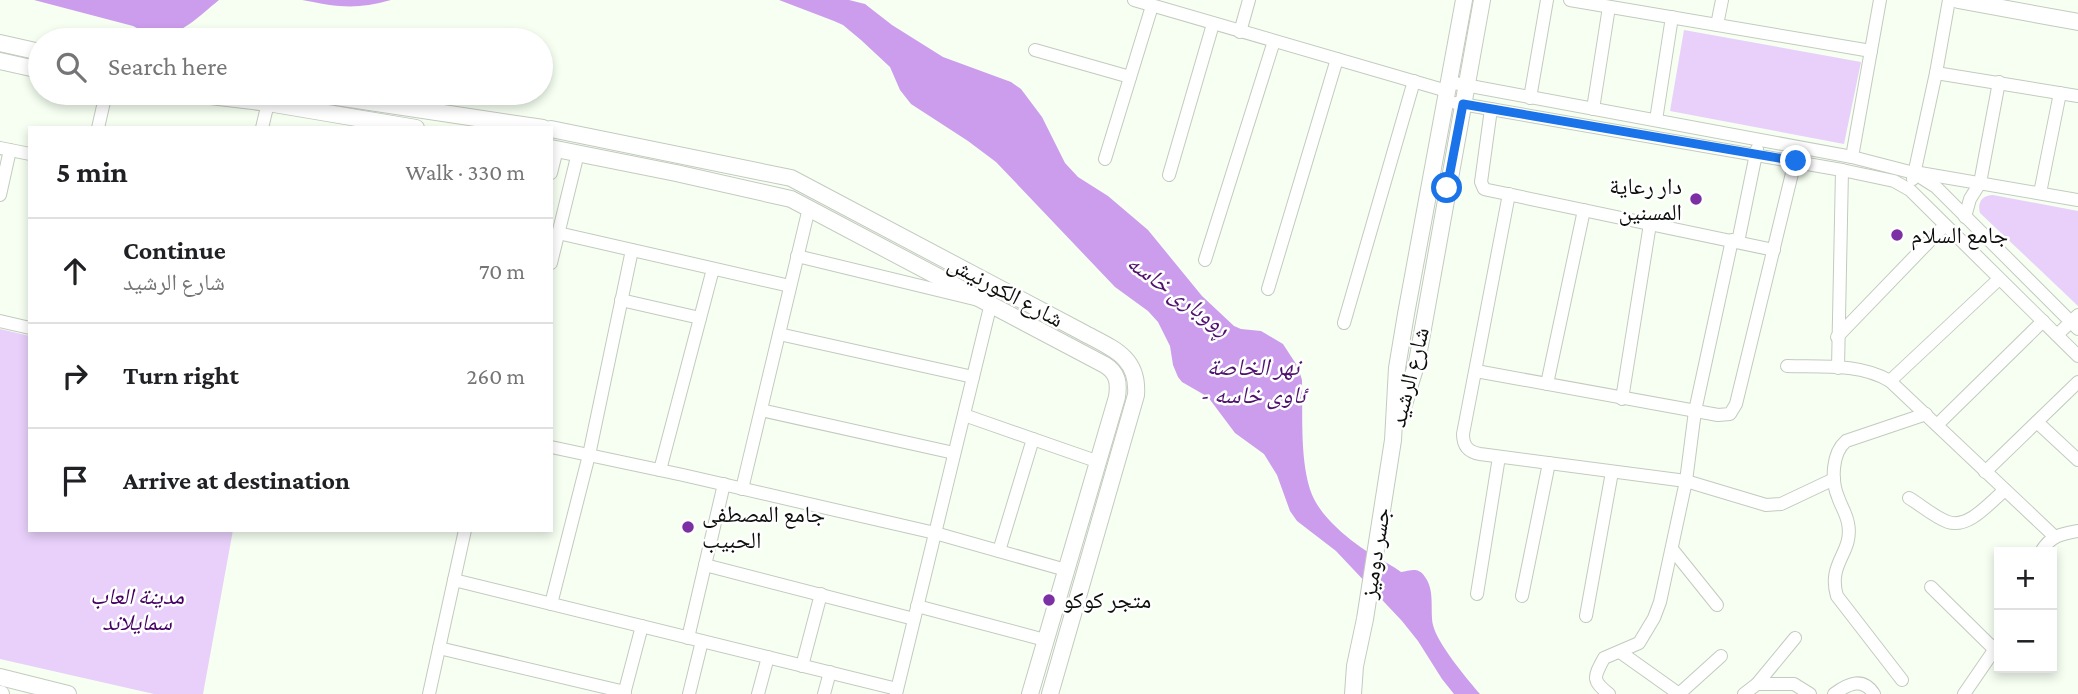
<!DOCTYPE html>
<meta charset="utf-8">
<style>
:root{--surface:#fff;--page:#f2f2f2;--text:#202124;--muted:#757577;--line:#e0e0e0}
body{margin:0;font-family:"Crimson Pro","Noto Naskh Arabic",serif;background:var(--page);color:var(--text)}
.controls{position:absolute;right:21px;bottom:21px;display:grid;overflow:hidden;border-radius:0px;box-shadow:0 4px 10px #0003}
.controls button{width:63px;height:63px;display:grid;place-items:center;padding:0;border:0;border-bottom:2px solid var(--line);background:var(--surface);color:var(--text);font:35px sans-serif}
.stop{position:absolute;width:21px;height:21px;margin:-16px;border:5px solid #1a73e8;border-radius:50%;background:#fff}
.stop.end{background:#1a73e8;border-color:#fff;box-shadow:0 2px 7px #0008}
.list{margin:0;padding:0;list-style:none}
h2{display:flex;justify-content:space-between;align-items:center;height:91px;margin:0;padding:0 28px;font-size:30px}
h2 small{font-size:23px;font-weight:400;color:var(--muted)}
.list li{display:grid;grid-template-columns:46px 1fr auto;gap:21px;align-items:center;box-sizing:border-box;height:105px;padding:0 28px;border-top:2px solid var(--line)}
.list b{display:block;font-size:26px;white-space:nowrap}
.list p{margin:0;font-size:23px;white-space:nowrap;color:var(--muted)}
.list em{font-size:23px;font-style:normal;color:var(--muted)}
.icon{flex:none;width:38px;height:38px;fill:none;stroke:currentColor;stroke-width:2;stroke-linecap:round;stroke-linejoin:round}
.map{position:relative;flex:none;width:2078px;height:694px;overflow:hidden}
.search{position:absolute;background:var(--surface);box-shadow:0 4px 10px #0003;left:28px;top:28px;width:525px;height:77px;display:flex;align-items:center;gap:18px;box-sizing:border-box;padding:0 24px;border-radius:38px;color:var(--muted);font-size:26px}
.panel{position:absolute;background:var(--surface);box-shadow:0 4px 10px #0003;left:28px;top:126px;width:525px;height:406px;border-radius:0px}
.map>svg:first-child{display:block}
.green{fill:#e8d0fa}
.water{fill:#cc9dec}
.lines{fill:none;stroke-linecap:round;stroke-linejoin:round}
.minor-casing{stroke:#c3cbbf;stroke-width:14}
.major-casing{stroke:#c3cbbf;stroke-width:18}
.minor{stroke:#fff;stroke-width:12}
.major{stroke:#fff;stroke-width:16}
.route{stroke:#1a73e8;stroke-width:9}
.poi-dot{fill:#7b31a3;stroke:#fff;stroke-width:2.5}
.labels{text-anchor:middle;stroke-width:5;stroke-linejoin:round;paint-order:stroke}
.poi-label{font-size:23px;fill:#0c0f0b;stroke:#fff;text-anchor:start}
.street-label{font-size:23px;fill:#0c0f0b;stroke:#fff}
.park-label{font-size:23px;font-style:italic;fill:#450063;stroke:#fff}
.water-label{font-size:24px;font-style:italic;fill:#50126f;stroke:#fff}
</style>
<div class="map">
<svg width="2078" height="694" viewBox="0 0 2078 694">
<rect width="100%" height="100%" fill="#f6fff2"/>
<g class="green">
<polygon points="1684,30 1861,62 1844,144 1670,111"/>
<path d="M1993 195 2078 211V306L1980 213C1977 203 1982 195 1993 195Z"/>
<polygon points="0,329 30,336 30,530 233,530 203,694 154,694 0,659"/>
</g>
<g class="water">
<path d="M34 0H219C190 23 172 48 133 26Z"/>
<path d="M302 0H391C355 10 338 7 302 0Z"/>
<path d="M779 0H849L865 4 892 25 943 57 1011 82 1021 89 1042 117 1065 163 1078 177 1108 196 1148 230 1202 296 1234 326 1241 329 1261 331 1283 344 1298 367 1302 380C1303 415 1299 468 1314 499 1322 515 1340 532 1355 543 1369 554 1386 561 1401 572 1410 571 1418 566 1425 577 1435 590 1430 610 1433 625 1437 643 1467 679 1480 694H1454L1442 679 1418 641 1402 621 1336 551 1297 521 1290 511 1277 475 1264 454 1235 433 1208 397 1182 382 1178 377 1173 365 1170 346 1158 322 1148 311 1115 287 996 162 968 141 911 104 900 90 890 67 861 40 843 25 834 21Z"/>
</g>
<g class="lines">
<g class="minor-casing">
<g id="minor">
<polyline points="1134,0 1447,91"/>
<polyline points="1570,0 1871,51"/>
<polyline points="1717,25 1722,0"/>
<polyline points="1240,32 1249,0"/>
<polyline points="1035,50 1130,77"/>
<polyline points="1936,73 2078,96"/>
<polyline points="1449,82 1852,157 1914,173 1936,187 2078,329"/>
<polyline points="1530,98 1547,0"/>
<polyline points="1456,103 1842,170 1894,181 1910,190 2078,356"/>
<polyline points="1491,109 1481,182 1484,189 1488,190 1774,250"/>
<polyline points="1593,109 1609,7"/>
<polyline points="1656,120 1672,17"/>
<polyline points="98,128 106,93"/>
<polyline points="262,128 268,103"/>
<polyline points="0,148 30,154"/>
<polyline points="1852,157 1880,0"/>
<polyline points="1105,159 1152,6"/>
<polyline points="551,173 557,149"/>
<polyline points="1920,173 2078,200"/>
<polyline points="1169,175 1213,24"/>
<polyline points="1913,179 1936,73 1949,0"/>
<polyline points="2040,193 2060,93"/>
<path d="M1509 194 1463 434C1463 446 1468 452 1480 454L1686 481 1766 505 1781 504 1834 479"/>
<polyline points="0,195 10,150"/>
<polyline points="1965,217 1970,199 1980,183 1999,82"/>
<polyline points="558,233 790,286"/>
<polyline points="1738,242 1757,149"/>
<polyline points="797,256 991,303 896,694"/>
<polyline points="1205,260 1274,41"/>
<polyline points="551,263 578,153"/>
<polyline points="1268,289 1337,59"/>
<polyline points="621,300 700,318"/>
<polyline points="0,321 30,328"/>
<polyline points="1344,323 1414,81"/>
<polyline points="779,334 973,377"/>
<polyline points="2057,335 2078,315"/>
<polyline points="1837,337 1945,225"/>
<path d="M1787 366C1820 367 1860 363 1890 381L2054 536"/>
<polyline points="1838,368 1842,170"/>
<polyline points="1476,371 1718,415 1730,414 1736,404 1795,161"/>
<polyline points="1890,381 1999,279"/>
<polyline points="1547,384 1584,210"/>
<polyline points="1622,399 1650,224"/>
<polyline points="761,410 954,453"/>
<polyline points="964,415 1099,462"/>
<polyline points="2037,422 2078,460"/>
<polyline points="1937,425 2043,321"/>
<polyline points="551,447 683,475 935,533 1066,570"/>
<polyline points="660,470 713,269"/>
<polyline points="1985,472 2078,382"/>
<polyline points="742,489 809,208"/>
<path d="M1909 498C1921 505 1934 517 1948 522 1969 529 1990 502 2005 490"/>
<polyline points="1672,549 1717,605"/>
<polyline points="999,551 1033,439"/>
<path d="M2041 552C2050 536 2061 534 2078 531"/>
<polyline points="705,565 914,619"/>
<polyline points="454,580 897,689"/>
<polyline points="1931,587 1994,649"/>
<polyline points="1477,594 1499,457"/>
<polyline points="1522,596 1549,463"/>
<polyline points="551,604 589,455 632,250"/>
<polyline points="917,606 1045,640"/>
<polyline points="1586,616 1612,472"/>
<polyline points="688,638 724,484"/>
<polyline points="439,648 625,692"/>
<polyline points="1620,652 1679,694"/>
<polyline points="802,666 821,594"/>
<path d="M1902 680 1837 596C1827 562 1854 553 1848 523 1846 513 1841 506 1838 497 1831 480 1832 453 1846 441L1926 414"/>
<polyline points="1757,684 1794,684 1810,694"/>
<polyline points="429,694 465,530"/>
<polyline points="624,694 642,626"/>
<polyline points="689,694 702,641"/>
<polyline points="758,694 768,657"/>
<polyline points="824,694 830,672"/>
<path d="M1609 694C1591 680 1594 677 1604 658L1639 643 1654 618 1660 602 1686 481 1695 411 1732 240"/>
<polyline points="1679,694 1721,656"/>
<polyline points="1744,694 1757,684 1795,638"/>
<path d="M1834 694C1849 683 1863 677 1874 694"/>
<polyline points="1964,694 1999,643"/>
</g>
</g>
<g class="major-casing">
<g id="major">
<polyline points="1958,0 2078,22"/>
<polyline points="0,43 40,52"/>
<polyline points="0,61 40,70"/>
<polyline points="185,93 268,103 416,128"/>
<polyline points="310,93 543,128"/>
<path d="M551 129 791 178 1082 332C1111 348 1139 356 1136 395L1050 694"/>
<path d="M551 148 676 173 791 199 1105 365C1118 373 1119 383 1117 397L1030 694"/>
<polyline points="1400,417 1417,362 1482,0"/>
<polyline points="0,677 68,694"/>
<polyline points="0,694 1,694"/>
<polyline points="1353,694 1355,666 1365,619 1393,440 1397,368 1406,314 1464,0"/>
</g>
</g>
<use href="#minor" class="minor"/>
<use href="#major" class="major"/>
</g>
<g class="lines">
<polyline class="route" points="1447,188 1463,104 1796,161"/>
</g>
<g class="poi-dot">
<circle cx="1696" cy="199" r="7"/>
<circle cx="1897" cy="235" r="7"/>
<circle cx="688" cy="527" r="7"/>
<circle cx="1049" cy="600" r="7"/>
</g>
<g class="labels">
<g class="poi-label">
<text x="1682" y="194" text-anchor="end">دار رعاية<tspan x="1682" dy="26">المسنين</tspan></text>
<text x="1911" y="243">جامع السلام</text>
<text x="702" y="522">جامع المصطفى<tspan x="702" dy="26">الحبيب</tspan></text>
<text x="1063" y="608">متجر كوكو</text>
</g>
<g class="street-label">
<text transform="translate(1006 291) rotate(28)" y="8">شارع الكورنيش</text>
<text transform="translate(1409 377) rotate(-76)" y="8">شارع الرشيد</text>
<text transform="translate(1375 553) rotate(-81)" y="8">جسر دوميز</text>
</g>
<g class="park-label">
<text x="137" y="604">مدينة العاب<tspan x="137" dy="26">سمايلاند</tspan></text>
</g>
<g class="water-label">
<text transform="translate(1179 295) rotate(36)" y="8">ڕووباری خاسە</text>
<text x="1253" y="375">نهر الخاصة<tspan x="1253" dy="28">- ئاوی خاسە</tspan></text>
</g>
</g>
</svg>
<div class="controls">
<button>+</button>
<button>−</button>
</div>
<div class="stop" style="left:1447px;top:188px"></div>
<div class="stop end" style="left:1796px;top:161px"></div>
<div class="search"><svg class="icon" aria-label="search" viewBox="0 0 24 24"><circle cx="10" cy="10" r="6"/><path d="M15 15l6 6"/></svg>Search here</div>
<section class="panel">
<h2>5 min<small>Walk · 330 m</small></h2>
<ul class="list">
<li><svg class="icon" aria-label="ahead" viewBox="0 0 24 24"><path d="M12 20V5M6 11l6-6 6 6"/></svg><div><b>Continue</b><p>شارع الرشيد</p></div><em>70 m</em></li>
<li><svg class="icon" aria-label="right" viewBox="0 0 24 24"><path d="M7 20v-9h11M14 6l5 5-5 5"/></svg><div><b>Turn right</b></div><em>260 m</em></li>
<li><svg class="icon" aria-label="arrive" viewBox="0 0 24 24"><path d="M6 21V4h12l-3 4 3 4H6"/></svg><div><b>Arrive at destination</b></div></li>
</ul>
</section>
</div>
